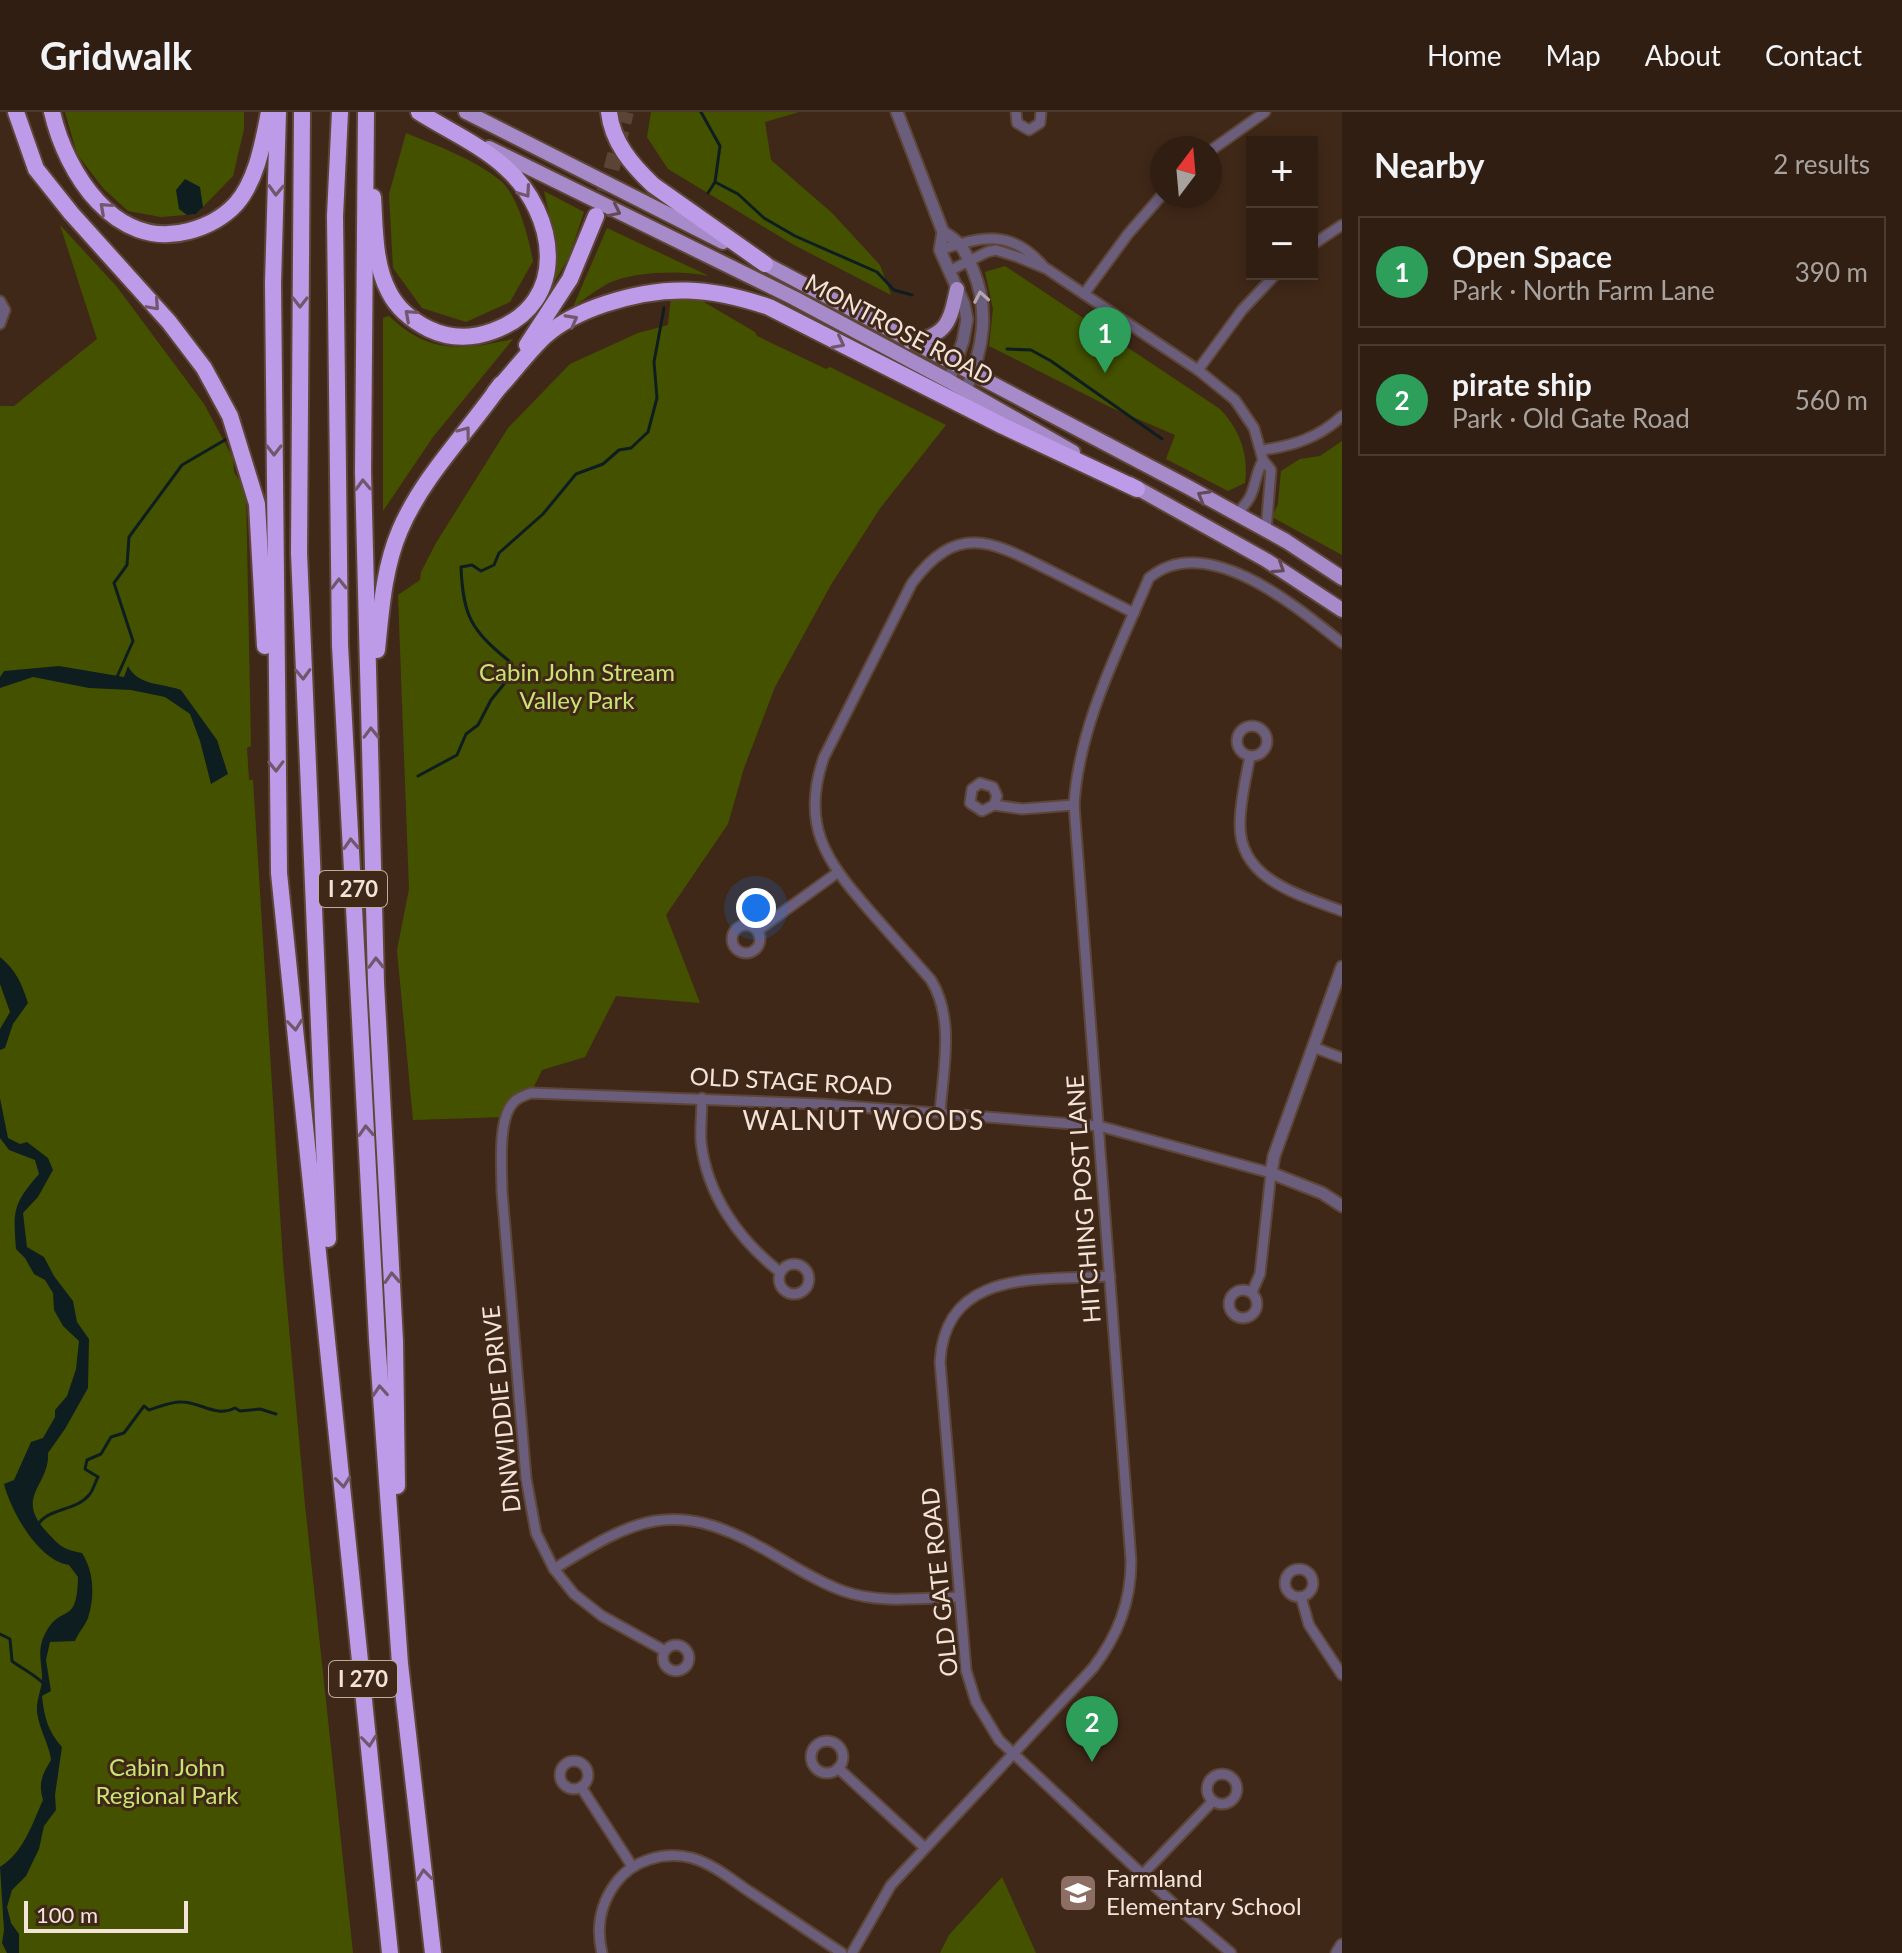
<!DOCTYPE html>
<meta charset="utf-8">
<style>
:root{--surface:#301e12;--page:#38271b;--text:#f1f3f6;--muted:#a8a29f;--line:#4b3c32;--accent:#d93025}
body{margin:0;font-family:Lato,sans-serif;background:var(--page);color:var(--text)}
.controls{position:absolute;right:24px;top:24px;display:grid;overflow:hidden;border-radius:0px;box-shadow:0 4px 12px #0003}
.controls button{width:72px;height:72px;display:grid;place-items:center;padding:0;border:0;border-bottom:2px solid var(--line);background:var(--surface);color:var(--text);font:40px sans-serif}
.compass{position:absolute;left:1150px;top:24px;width:72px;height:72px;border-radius:50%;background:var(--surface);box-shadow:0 4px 12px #0003;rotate:16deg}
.scale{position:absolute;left:24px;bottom:20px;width:164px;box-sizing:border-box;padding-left:8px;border:4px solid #f3e3d9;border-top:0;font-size:22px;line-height:28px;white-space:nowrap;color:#f3e3d9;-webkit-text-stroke:6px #402818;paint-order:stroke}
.you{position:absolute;left:756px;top:796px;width:28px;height:28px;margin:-20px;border:6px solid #fff;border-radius:50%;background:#1a73e8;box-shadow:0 0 0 12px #1a73e833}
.badge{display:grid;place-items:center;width:52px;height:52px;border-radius:50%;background:var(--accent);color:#fff;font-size:26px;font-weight:700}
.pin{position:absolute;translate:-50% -66px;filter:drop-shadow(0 2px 4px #0008)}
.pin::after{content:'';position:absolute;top:42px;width:28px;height:24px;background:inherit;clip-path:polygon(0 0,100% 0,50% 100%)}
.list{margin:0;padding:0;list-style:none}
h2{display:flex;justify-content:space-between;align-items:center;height:104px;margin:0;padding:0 32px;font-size:34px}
h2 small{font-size:26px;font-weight:400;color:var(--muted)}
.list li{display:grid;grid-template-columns:52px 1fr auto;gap:24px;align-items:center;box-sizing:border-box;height:112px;margin:0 16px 16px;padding:0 16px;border:2px solid var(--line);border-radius:0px}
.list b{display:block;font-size:30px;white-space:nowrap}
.list p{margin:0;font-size:26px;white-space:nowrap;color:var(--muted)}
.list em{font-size:26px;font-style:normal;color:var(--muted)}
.map{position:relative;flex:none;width:1342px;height:1841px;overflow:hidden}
header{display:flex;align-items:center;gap:48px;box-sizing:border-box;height:112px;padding:0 40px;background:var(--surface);border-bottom:2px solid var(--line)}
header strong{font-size:38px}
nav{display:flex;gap:44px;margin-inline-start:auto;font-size:28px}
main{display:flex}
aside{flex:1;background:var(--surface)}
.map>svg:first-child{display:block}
.green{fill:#445200}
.water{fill:#0e1e20}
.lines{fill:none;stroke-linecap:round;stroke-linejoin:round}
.stream{stroke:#0e1e20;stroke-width:3}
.motorway-tunnel{stroke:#5b4435;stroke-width:16;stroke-dasharray:16 8;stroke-linecap:butt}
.minor-casing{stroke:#5d4637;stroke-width:13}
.tertiary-casing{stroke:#5d4637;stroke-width:15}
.primary-casing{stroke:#5d4637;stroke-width:18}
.motorway-casing{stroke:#5d4637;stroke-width:20}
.minor{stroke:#6b5d7c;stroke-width:9}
.tertiary{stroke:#6b5d7c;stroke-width:11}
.primary{stroke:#a68ac9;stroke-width:14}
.motorway{stroke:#bd9be8;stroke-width:16}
.oneway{stroke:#72566b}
.oneway2{stroke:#644a56}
.oneway3{stroke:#b6a7af}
.labels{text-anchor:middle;stroke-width:6;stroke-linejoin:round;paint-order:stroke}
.shield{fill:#402818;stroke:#bdab9f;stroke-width:2}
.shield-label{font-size:22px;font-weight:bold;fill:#f3e3d9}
.street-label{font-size:24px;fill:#f3e3d9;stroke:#402818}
.park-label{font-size:24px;fill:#c9e472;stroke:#402818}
.poi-label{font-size:24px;fill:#f3e3d9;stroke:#402818;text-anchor:start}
.neighbourhood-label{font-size:26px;letter-spacing:2px;fill:#f3e3d9;stroke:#402818}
</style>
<header>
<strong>Gridwalk</strong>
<nav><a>Home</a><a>Map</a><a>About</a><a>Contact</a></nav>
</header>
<main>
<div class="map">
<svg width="1342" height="1841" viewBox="0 0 1342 1841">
<rect width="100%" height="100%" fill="#402818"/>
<g class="green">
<polygon points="65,0 244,0 244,17 233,64 196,102 161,105 128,99 103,76 77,42"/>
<polygon points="651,0 799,0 765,10 771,48 832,101 880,153 891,183 794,133 668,57 647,25"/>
<path d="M406 21C438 34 474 47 501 69 518 84 529 127 533 149L510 190 466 210 422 196 393 156 389 82Z"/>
<polygon points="544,79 584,100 569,145 552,174 557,137"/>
<polygon points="60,113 117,175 204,292 233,346 234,360 246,379 251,634 247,636 249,668 253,668 283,1150 305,1393 353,1841 0,1841 0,294 14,294 97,227"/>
<path d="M607 116 709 164C682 158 634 159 609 171 597 177 585 187 573 195Z"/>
<path d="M1005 154 1220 297C1240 318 1249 343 1245 371L1228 379 1166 347 1175 323 1112 296 989 234 993 197 985 160Z"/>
<polygon points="671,184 697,186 755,220 757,224 826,257 830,255 946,313 881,395 832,471 775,575 744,656 728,712 666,803 700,891 616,884 585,945 542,958 531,981 522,984 505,1005 413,1008 397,838 409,777 398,483 420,468 421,460 436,431 508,316 570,252 638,221 668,213"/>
<path d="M389 204C430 243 463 238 513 227L433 325 383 399V206Z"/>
<polygon points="1342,329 1342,443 1272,405 1278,392 1281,359 1300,347 1320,344"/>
<polygon points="1002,1765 1036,1841 940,1841 949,1823"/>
</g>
<g class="water">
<polygon points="185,67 200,75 203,95 196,102 187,103 179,97 176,78"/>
<path d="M59 554 124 565 128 554C138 574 162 571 181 578L217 628 228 662 211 672 200 629 190 602 165 585 131 578 89 576 33 565 0 576V565L4 559Z"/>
<path d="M0 845C16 858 22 872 28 891L13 912 5 936 0 938V917L10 900 0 872Z"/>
<path d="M0 986 8 1026 20 1032 27 1030 48 1046 53 1058 38 1085 23 1101 27 1135 44 1145 54 1164 73 1189 77 1210 89 1227 88 1276 65 1317 48 1341C50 1373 15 1384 45 1418 59 1433 61 1437 82 1441 94 1460 95 1484 88 1506 85 1514 78 1521 75 1529L50 1530 46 1548 51 1579 42 1584C44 1604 48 1620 62 1635L55 1683 56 1698 44 1714 39 1737 26 1764 12 1778 7 1795 11 1811 19 1822V1841H7L2 1831 4 1818 0 1755C24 1740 32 1712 43 1688 38 1671 42 1663 51 1648 49 1632 39 1617 37 1600 36 1586 43 1576 42 1563 41 1547 37 1536 46 1520 62 1491 77 1515 78 1465L69 1453C39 1449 11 1400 4 1372L14 1368 31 1330 43 1326 55 1305V1298L67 1284 76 1257 79 1229 63 1214 54 1198 53 1181 45 1168 34 1162 25 1146 16 1137C13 1098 13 1092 39 1062L35 1048 9 1038 0 1026Z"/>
</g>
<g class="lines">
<g class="stream">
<polyline points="701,0 720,34 715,70 708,81"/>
<polyline points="715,70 738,82 764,106 795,124 877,160 894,178 912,183"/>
<polyline points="1007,237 1031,238 1051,249 1162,327"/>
<polyline points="117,565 133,529 114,471 127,453 129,425 182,353 230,325"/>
<path d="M418 664 457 643 466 622 478 613 491 588 508 567 509 549C471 518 463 504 461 455L472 453 481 459 494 453 499 441 543 402 576 362 603 352 619 338 631 336 648 320 657 286 654 250 664 196"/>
<path d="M37 1414C48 1395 75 1400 89 1383 93 1379 95 1370 98 1365L85 1357 87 1348 101 1342 111 1325 124 1321 144 1294 149 1298C159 1295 172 1289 182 1290 201 1290 216 1306 235 1296L240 1299 260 1297 276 1302"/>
<path d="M0 1522 10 1527 12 1549C24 1558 32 1561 43 1571"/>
</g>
<polyline class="motorway-tunnel" points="597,103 611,59 626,0"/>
<g class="minor-casing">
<g id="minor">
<polyline points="1016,0 1017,11 1029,18 1040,11 1041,0"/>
<polyline points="1210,39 1265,0"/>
<polyline points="1312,133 1342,113"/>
<path d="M940 138C983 124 1012 117 1044 155"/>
<polyline points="949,159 987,140 996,138 1018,145 1047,157 1084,182 1198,258 1235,288 1254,316 1263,348 1271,358 1266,418"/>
<polyline points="1084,182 1128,122 1162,83"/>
<polyline points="0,189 5,198 0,212"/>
<polyline points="1198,258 1242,198 1276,162"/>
<path d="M1262 338C1293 334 1318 326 1342 304"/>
<path d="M1236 402C1259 381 1251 371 1263 348"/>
<circle cx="1252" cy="629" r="15"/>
<path d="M1250 644C1246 666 1240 689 1240 712 1239 768 1300 783 1342 799"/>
<polyline points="994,693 997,684 993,675 980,671 972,677 970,691 982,699 994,693 1022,697 1074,693"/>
<circle cx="746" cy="827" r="14"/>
<polyline points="758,818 837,761"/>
<polyline points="1313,935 1342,946"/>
<path d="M702 986C702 1000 700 1015 701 1030 707 1083 739 1128 780 1160"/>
<path d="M940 1001C943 958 955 907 931 868 911 845 890 822 870 799 826 749 800 713 824 645L912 471C958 409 993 430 1051 459 1079 473 1106 487 1134 501"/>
<circle cx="794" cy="1167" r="15"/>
<path d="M1110 1164C1041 1169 945 1155 940 1250L966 1558 976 1590 999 1628 1177 1795 1231 1841"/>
<circle cx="1243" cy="1192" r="14"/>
<circle cx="1299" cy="1471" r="14"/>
<path d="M554 1457C634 1407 673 1386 762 1436 789 1451 815 1469 843 1479 880 1492 920 1486 958 1485"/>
<polyline points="1301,1485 1309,1513 1342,1563"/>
<circle cx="676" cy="1546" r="13"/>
<path d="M665 1539 602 1504 574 1482 554 1457 536 1421 526 1366 502 1080C502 1058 497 1006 514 990 518 985 526 983 531 981L821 992 1099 1014 1271 1061 1260 1162 1252 1180"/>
<circle cx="827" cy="1645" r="16"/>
<circle cx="574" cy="1663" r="14"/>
<polyline points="838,1656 924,1735"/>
<circle cx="1222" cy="1677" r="15"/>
<polyline points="581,1675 632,1754"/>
<polyline points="1142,1763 1213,1689"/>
<path d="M602 1841C596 1816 600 1793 615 1772 632 1748 664 1739 692 1746 713 1752 732 1768 750 1780 781 1800 811 1821 842 1841"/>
<path d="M852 1841 891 1773 1093 1556C1118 1523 1131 1490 1131 1449L1074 693C1079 613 1118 539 1149 466 1206 418 1297 495 1342 531"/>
</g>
</g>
<g class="tertiary-casing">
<g id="tertiary">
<polyline points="897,0 943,120 940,138 964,192 967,207 963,229 949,269"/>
<path d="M943 120C963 132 964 137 973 158 990 199 983 237 966 278"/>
<polyline points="1342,855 1274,1044 1271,1061 1322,1081 1342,1094"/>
<polyline points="1337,1841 1342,1833"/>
</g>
</g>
<g class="primary-casing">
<g id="primary">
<polyline points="466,0 723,130"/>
<polyline points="489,36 794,186 949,269 1073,340"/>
<polyline points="756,147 1188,375 1286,429 1342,466"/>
<path d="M910 230C947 224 950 210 957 177"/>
<polyline points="1130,372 1266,448 1342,498"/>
</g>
</g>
<g class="motorway-casing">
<g id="motorway">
<polyline points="16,0 36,57 71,101 169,210 204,256 230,304 257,392 265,534"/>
<path d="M52 0C66 61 115 139 189 119 208 114 223 106 236 92 257 68 263 30 269 0"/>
<polyline points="278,0 273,171 279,761 390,1841"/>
<polyline points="302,0 299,441 328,1127"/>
<polyline points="340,0 335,104 340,533 377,1227 400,1552 433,1841"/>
<polyline points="366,0 363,360 376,871 395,1229 397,1374"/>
<path d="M609 0C612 30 632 53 653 73L765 152"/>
<path d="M373 85C375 116 374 152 389 180 397 196 413 209 429 217 450 227 471 227 493 219 571 191 557 102 506 56 481 33 447 18 419 0"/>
<polyline points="527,233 570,167 596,104"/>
<path d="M495 280C512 262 527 241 545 224 562 209 584 199 605 192 665 172 710 175 769 195L1003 314 1137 377"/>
<path d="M377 538C381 498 384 455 400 418 423 364 468 320 501 272"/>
</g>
</g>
<use href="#minor" class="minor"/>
<use href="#tertiary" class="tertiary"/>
<use href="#primary" class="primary"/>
<use href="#motorway" class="motorway"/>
</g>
<defs><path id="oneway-chevron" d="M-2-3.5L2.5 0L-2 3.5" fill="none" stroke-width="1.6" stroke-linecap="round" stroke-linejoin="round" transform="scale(2)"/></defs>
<g class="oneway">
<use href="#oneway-chevron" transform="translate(276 78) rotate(92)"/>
<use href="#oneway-chevron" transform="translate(525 80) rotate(55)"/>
<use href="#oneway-chevron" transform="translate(105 96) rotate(-138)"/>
<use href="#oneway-chevron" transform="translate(300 190) rotate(90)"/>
<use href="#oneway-chevron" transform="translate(154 193) rotate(48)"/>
<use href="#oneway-chevron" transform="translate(410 203) rotate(-138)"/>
<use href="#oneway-chevron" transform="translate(572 208) rotate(-29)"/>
<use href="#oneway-chevron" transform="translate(839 231) rotate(27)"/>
<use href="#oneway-chevron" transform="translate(465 320) rotate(-53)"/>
<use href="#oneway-chevron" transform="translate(274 338) rotate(90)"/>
<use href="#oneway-chevron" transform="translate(363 373) rotate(-92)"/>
<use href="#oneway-chevron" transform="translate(339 472) rotate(-91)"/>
<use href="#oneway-chevron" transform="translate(303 562) rotate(88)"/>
<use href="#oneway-chevron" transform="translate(371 621) rotate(-91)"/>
<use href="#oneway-chevron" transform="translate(276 654) rotate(89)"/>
<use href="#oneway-chevron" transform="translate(351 732) rotate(-93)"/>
<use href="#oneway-chevron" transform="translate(376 851) rotate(-91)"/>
<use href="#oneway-chevron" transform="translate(295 913) rotate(84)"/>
<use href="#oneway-chevron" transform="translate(366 1019) rotate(-93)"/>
<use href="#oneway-chevron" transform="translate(392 1166) rotate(-93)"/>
<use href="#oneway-chevron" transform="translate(380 1279) rotate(-94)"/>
<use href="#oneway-chevron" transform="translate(343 1370) rotate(84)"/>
<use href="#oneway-chevron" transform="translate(369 1629) rotate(84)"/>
<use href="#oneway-chevron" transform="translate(424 1763) rotate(-96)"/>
</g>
<g class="oneway2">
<use href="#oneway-chevron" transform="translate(615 99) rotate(26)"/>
<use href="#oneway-chevron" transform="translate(1203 384) rotate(-150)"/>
<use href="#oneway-chevron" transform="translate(1279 456) rotate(33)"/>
</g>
<use class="oneway3" href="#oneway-chevron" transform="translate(981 185) rotate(-100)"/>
<defs>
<g id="school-square" transform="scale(2)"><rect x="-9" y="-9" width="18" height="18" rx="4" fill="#8d6e63" stroke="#402818"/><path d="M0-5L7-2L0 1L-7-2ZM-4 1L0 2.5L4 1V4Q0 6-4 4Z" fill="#fff"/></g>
</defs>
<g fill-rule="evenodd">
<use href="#school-square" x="1078" y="1781"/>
</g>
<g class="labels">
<g class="shield">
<rect x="319" y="759" width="68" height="36" rx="6"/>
<rect x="329" y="1549" width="68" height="36" rx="6"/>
</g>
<g class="shield-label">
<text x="353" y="785">I 270</text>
<text x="363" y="1575">I 270</text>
</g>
<g class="street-label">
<text transform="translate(899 218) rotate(28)" y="8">MONTROSE ROAD</text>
<text transform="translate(791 970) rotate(3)" y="8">OLD STAGE ROAD</text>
<text transform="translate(1084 1087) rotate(-94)" y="8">HITCHING POST LANE</text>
<text transform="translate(502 1297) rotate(-96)" y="8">DINWIDDIE DRIVE</text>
<text transform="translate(940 1470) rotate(-96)" y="8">OLD GATE ROAD</text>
</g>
<g class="park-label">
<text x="577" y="569">Cabin John Stream<tspan x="577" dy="28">Valley Park</tspan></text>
<text x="167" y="1664">Cabin John<tspan x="167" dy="28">Regional Park</tspan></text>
</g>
<g class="poi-label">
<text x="1106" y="1775">Farmland<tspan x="1106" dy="28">Elementary School</tspan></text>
</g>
<g class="neighbourhood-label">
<text x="864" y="1018">WALNUT WOODS</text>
</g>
</g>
</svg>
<div class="controls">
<button>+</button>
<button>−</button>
</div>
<svg class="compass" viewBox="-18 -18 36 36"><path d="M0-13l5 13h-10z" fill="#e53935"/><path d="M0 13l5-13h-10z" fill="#a8a29f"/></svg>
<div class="scale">100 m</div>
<div class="you"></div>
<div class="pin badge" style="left:1105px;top:261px;background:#2e9e5b">1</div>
<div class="pin badge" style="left:1092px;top:1650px;background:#2e9e5b">2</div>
</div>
<aside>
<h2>Nearby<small>2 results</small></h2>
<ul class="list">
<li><span class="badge" style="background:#2e9e5b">1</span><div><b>Open Space</b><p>Park · North Farm Lane</p></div><em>390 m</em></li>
<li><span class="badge" style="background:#2e9e5b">2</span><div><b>pirate ship</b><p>Park · Old Gate Road</p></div><em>560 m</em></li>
</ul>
</aside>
</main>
